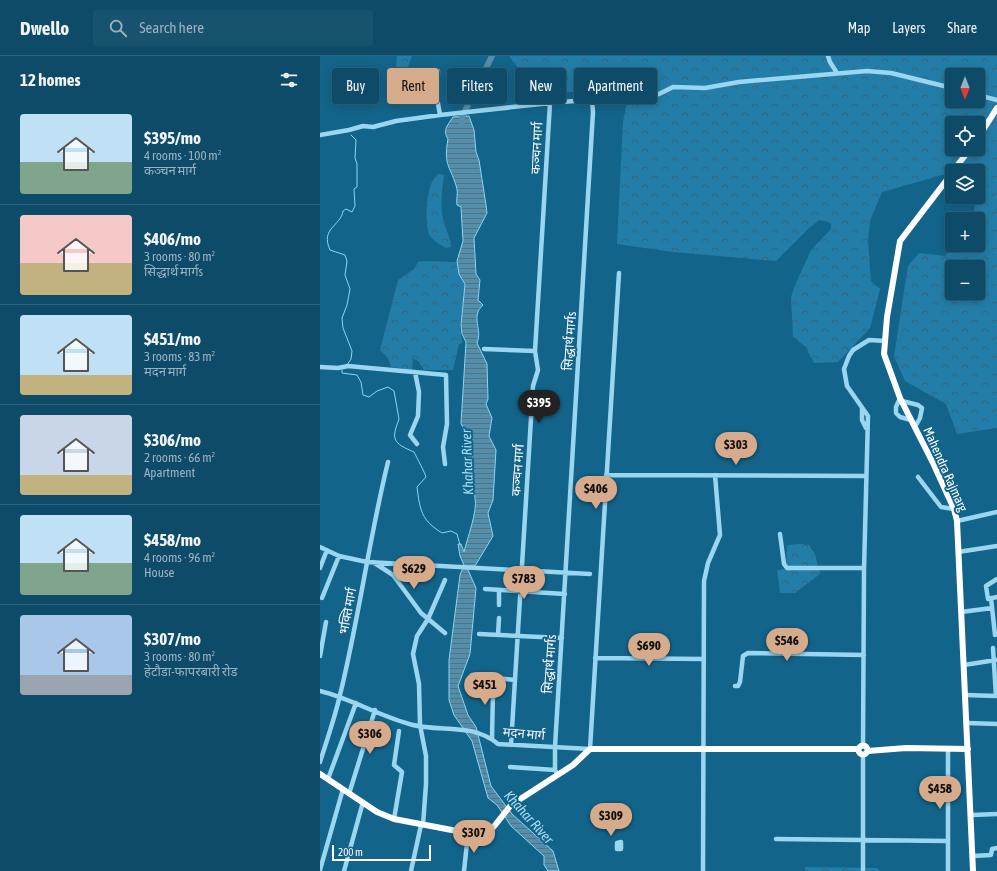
<!DOCTYPE html>
<meta charset="utf-8">
<style>
:root{--surface:#0e4b68;--page:#17526e;--text:#f1f3f6;--muted:#9bb3c0;--line:#2e637c;--accent:#d6ab8b}
body{margin:0;font-family:"Asap Condensed","Noto Sans Devanagari",sans-serif;background:var(--page);color:var(--text);height:100vh;display:flex;flex-direction:column;font-size:15px;white-space:nowrap}
*{box-sizing:border-box;margin:0}
p{font-size:13px;color:var(--muted)}
.icon{flex:none;width:22px;height:22px;fill:none;stroke:currentColor;stroke-width:2;stroke-linecap:round;stroke-linejoin:round}
.map{position:relative;flex:1;overflow:hidden}
.panel{display:flex;flex-direction:column;background:var(--surface);width:320px}
.panel>*{flex:none}
.guide{position:absolute;left:12px;top:12px;width:380px;height:36px;display:flex;gap:8px}
.needle{width:26px;rotate:180deg}
.controls{position:absolute;left:625px;top:12px;display:grid;gap:8px}
.controls a{display:grid;place-items:center;width:40px;height:40px;border-radius:4px;background:var(--surface);box-shadow:0 2px 10px #0003,0 0 0 1px var(--line);font-size:20px}
.scale{position:absolute;left:12px;bottom:10px;width:99px;box-sizing:border-box;padding-left:4px;border:2px solid #fff;border-top:0;font-size:11px;line-height:14px;white-space:nowrap;color:#fff;-webkit-text-stroke:3px #13648a;paint-order:stroke}
.price{position:absolute;translate:-50% -34px;padding:0 9px;border-radius:14px;background:var(--accent);color:#111;font-size:13px;line-height:26px;filter:drop-shadow(0 1px 2px #0008)}
.price::after{content:'';position:absolute;left:50%;top:24px;width:12px;height:9px;margin-left:-6px;background:inherit;clip-path:polygon(0 0,100% 0,50% 100%)}
.price.selected{background:#222;color:#fff}
ul{padding:0;list-style:none}
li{display:flex;align-items:center;gap:12px;height:100px;padding:0 20px}
li+li{border-top:1px solid var(--line)}
li span{display:grid;place-items:center;flex:none;width:112px;height:80px;border-radius:4px;color:#555}
li>.icon{margin-inline-start:auto}
span .icon{width:48px;height:48px;fill:#fffc;stroke-width:1}
li b{font-size:17px}
h2{display:flex;justify-content:space-between;align-items:center;height:48px;padding:0 20px;font-size:17px}
.chip{padding:0 14px;border-radius:4px;background:var(--surface);box-shadow:0 2px 10px #0003,0 0 0 1px var(--line);font-size:14px;line-height:36px}
.chip.selected{background:var(--accent);color:#111}
header{display:flex;align-items:center;gap:24px;box-sizing:border-box;height:56px;padding:0 20px;background:var(--surface);border-bottom:1px solid var(--line)}
header strong{font-size:19px}
nav{display:flex;gap:22px;margin-inline-start:auto;font-size:14px}
.search{width:280px;height:36px;background:var(--page);display:flex;align-items:center;gap:10px;box-sizing:border-box;padding:0 14px;border-radius:4px;color:var(--muted);font-size:15px}
main{display:flex;flex:1;min-height:0}
.map>svg:first-child{display:block}
.forest{fill:url(#forest-crowns);fill-rule:evenodd}
.water{fill:url(#water-rules);stroke:#8cd5f3}
.lines{fill:none;stroke-linecap:round;stroke-linejoin:round}
.stream{stroke:#8cd5f3;stroke-width:1}
.river{stroke:#538eaa;stroke-width:6}
.minor{stroke:#9ad6f0;stroke-width:4.5}
.highway{stroke:#fff;stroke-width:6}
.labels{text-anchor:middle;stroke-width:4;stroke-linejoin:round;paint-order:stroke}
.street-label{font-size:13px;fill:#fff;stroke:#13648a}
.water-label{font-size:14px;font-style:italic;fill:#a6dff7;stroke:#13648a}
</style>
<header>
<strong>Dwello</strong>
<div class="search"><svg class="icon" aria-label="search" viewBox="0 0 24 24"><circle cx="10" cy="10" r="6"/><path d="M15 15l6 6"/></svg>Search here</div>
<nav><a>Map</a><a>Layers</a><a>Share</a></nav>
</header>
<main>
<section class="panel">
<h2>12 homes<svg class="icon" aria-label="filters" viewBox="0 0 24 24"><path d="M4 7h16M4 17h16"/><circle cx="9" cy="7" r="2"/><circle cx="15" cy="17" r="2"/></svg></h2>
<ul>
<li><span style="background:linear-gradient(#bfe0f5 60%,#7fa58c 0)"><svg class="icon" aria-label="home" viewBox="0 0 24 24"><path d="M3 11l9-7 9 7M6 9v11h12V9"/></svg></span><div><b>$395/mo</b><p>4 rooms · 100 m²</p><p>कञ्चन मार्ग</p></div></li>
<li><span style="background:linear-gradient(#f6c9c9 60%,#c2b280 0)"><svg class="icon" aria-label="home" viewBox="0 0 24 24"><path d="M3 11l9-7 9 7M6 9v11h12V9"/></svg></span><div><b>$406/mo</b><p>3 rooms · 80 m²</p><p>सिद्धार्थ मार्गs</p></div></li>
<li><span style="background:linear-gradient(#bfe0f5 75%,#c2b280 0)"><svg class="icon" aria-label="home" viewBox="0 0 24 24"><path d="M3 11l9-7 9 7M6 9v11h12V9"/></svg></span><div><b>$451/mo</b><p>3 rooms · 83 m²</p><p>मदन मार्ग</p></div></li>
<li><span style="background:linear-gradient(#c9d6e8 75%,#c2b280 0)"><svg class="icon" aria-label="home" viewBox="0 0 24 24"><path d="M3 11l9-7 9 7M6 9v11h12V9"/></svg></span><div><b>$306/mo</b><p>2 rooms · 66 m²</p><p>Apartment</p></div></li>
<li><span style="background:linear-gradient(#bfe0f5 60%,#7fa58c 0)"><svg class="icon" aria-label="home" viewBox="0 0 24 24"><path d="M3 11l9-7 9 7M6 9v11h12V9"/></svg></span><div><b>$458/mo</b><p>4 rooms · 96 m²</p><p>House</p></div></li>
<li><span style="background:linear-gradient(#a9c7e8 75%,#9aa5b1 0)"><svg class="icon" aria-label="home" viewBox="0 0 24 24"><path d="M3 11l9-7 9 7M6 9v11h12V9"/></svg></span><div><b>$307/mo</b><p>3 rooms · 80 m²</p><p>हेटौडा-फापरबारी रोड</p></div></li>
</ul>
</section>
<div class="map">
<svg width="677" height="815" viewBox="0 0 677 815">
<defs>
<pattern id="forest-crowns" width="20" height="18" patternUnits="userSpaceOnUse"><rect width="20" height="18" fill="#227ea8"/><path d="M2 6a3 3 0 1 1 6 0M12 15a3 3 0 1 1 6 0" fill="none" stroke="#37657a"/></pattern>
<pattern id="water-rules" width="6" height="5" patternUnits="userSpaceOnUse"><rect width="6" height="5" fill="#538eaa"/><path d="M0 2.5h6" fill="none" stroke="#507484"/></pattern>
</defs>
<rect width="100%" height="100%" fill="#13648a"/>
<!-- forest -->
<path class="forest" d="M77,0h15l-8,21 -8,-11z
M189,0h488v372l-40,6 -11,-30 -41,-23 -11,-25 14,-90 11,-13 26,3 10,-11h23v-26h-5l3,-22h2v-26h-15l-9,-6 -8,9 -64,18 -12,29 -2,20 3,40 9,8 -10,39 -32,34 -24,1 -9,-17 -12,-9 -2,-40 5,-14 15,-33 20,-21v-6l-12,-3 -11,9 -32,32 -103,-9 -56,-8 6,-122 6,-30h-92zM632,19h26v26h-26zM632,67h26v26h-26zM632,211h26v26h-26z
M119,118l5,1c-2,14 -4,30 -1,44 2,10 8,18 8,28l-5,1c-7,-4 -16,-9 -18,-17 -3,-13 -2,-51 11,-57z
M103,205l34,1 1,10 6,10v8l-4,36 2,17 -3,1 -6,26h-29l-6,-9 -5,-2 -1,11 -21,-3 -3,-9 -8,-8 18,-70 16,-11 4,-7z
M480,488l9,1 6,9 5,20 -25,19h-15l-3,-23 9,-1 1,-24z
M485,811l72,1 3,3h-75z"/>
<!-- water -->
<path class="water" d="M149,60l5,14 2,22 3,8 7,45 1,8 -13,25 2,36 4,6 -2,20 5,5c-13,12 0,24 -6,38l10,21 1,35 -2,5 6,14 -3,18 7,14 -3,50 -5,13 5,23 -18,30h-6l-1,4 8,18 -6,66 -12,32 10,29 8,12 15,59 21,28 41,37 6,20h-11l-4,-6v-9l-33,-30 -14,-21 -9,-7 -16,-57 -18,-26 -5,-15v-40l11,-85 4,-10 -4,-9 -2,-12h3l3,8c3,-13 14,-42 11,-54 -2,-17 -10,-32 -11,-48 -1,-12 2,-16 -3,-27l5,-81 -4,-8 -1,-9 4,-41 -6,-10 -2,-13 6,-20 -2,-34 -4,-2c-1,-5 1,-12 0,-16 -6,-23 -14,-22 -9,-50 -6,-9 0,-14 5,-22z"/>
<g class="lines">
<!-- stream -->
<path class="stream" d="M27,309l4,-6 1,-8 -9,-23 -1,-10 5,-13 3,-16 -5,-14 2,-14 -2,-6 -15,-5c-10,-22 11,-24 13,-39l3,-2 6,3 3,-6 -1,-17 3,-2v-23l-2,-6 1,-18 -5,-5
M22,314v3l15,2 4,7 2,13 6,2 8,-6 11,-4 6,4 5,28c-8,21 -6,24 15,33 3,6 11,21 12,25l-9,10c3,23 4,33 25,46l9,-2 6,3 3,11"/>
<!-- river -->
<path class="river" d="M142,68v-7l30,-61"/>
<!-- minor -->
<path class="minor" d="M508,0l2,6 7,11
M118,15l-1,27 3,17
M658,39l19,5
M0,79l29,-5 14,-4 10,1 23,-6 44,-6 110,-12 109,-9 14,-7 32,1 34,-6 128,-11 24,2 61,15
M164,293l51,2
M0,311l18,1 10,-2 98,9 1,49 -4,23 2,17
M95,316l4,20 -1,24 -8,19 7,9
M580,342l-4,9v6l4,4 11,3
M582,345l16,4 4,3 -2,10 -5,9
M542,353v11l4,8
M286,419l260,1
M598,421l23,30 13,2
M637,465l40,-9
M460,478l4,30 3,4h77
M0,491l19,9 28,6 223,12
M638,496l39,-6
M53,506l20,13 28,38 24,20
M0,512l7,-18
M677,523l-11,7 2,13 9,-2
M165,533l80,5
M179,534v15
M2,542l17,-42
M671,542l4,37
M641,556l31,-4
M159,578l83,4
M178,579l1,-17
M673,592l3,48
M0,600l6,-34
M275,602l109,1
M644,609l32,-5
M152,619l43,5
M415,630h3l2,-4 3,-26 5,-3 116,2
M0,635c32,8 61,26 93,34 29,7 60,-2 85,19l92,5 29,-476
M645,639l32,1
M647,667l30,1
M172,682l1,-46 3,-14
M191,689l22,-359 5,-16 -3,-19 15,-248
M543,690l1,-176 4,-154 -21,-30 -3,-17 5,-13 4,-6 16,-10 16,1
M628,693v122
M543,699v116
M0,706c7,-22 15,-45 20,-67 19,-77 29,-156 48,-233
M190,711l45,3
M237,718l-2,-4v-23l38,-635 -1,-12
M8,723l28,-76
M29,738l26,-84
M652,759l25,-1
M74,763l8,-47 -8,-7 5,-34
M103,769l3,-41v-28l-6,-31 -1,-41 -6,-30 4,-18 11,-17 17,-39
M456,783l172,2
M301,786v7h-4v-6z
M653,800l18,-1 1,-6 5,-1
M0,814l23,-81
M24,815l19,-69
M91,815l10,-46
M144,815l4,-37
M383,815l1,-290 4,-18 12,-28 -5,-60"/>
<!-- highway -->
<path class="highway" d="M658,82l19,-30
M633,115l17,-22
M632,117l-52,68 -13,76 -3,37 16,44 34,67 20,44 3,12 16,350
M538.5 694a4.5 4.5 0 1 1 9 0a4.5 4.5 0 1 1-9 0Z
M548,695l38,-3 62,1
M0,718l57,38 17,7 84,16 10,-1 23,-29 62,-40 17,-16h268"/>
</g>
<g class="labels">
<!-- street labels -->
<g class="street-label">
<text transform="translate(216 92) rotate(-87)" y="5">कञ्चन मार्ग</text>
<text transform="translate(249 285) rotate(-86)" y="5">सिद्धार्थ मार्गs</text>
<text transform="translate(626 413) rotate(66)" y="5">Mahendra Rajmarg</text>
<text transform="translate(197 414) rotate(-86)" y="5">कञ्चन मार्ग</text>
<text transform="translate(27 555) rotate(-79)" y="5">भक्ति मार्ग</text>
<text transform="translate(229 608) rotate(-86)" y="5">सिद्धार्थ मार्गs</text>
<text transform="translate(204 677) rotate(5)" y="5">मदन मार्ग</text>
</g>
<!-- water labels -->
<g class="water-label">
<text transform="translate(147 406) rotate(-92)" y="5">Khahar River</text>
<text transform="translate(209 761) rotate(48)" y="5">Khahar River</text>
</g>
</g>
</svg>
<div class="controls">
<a><svg class="needle" viewBox="-14 -14 28 28"><path d="M0-13l5 13h-10z" fill="#e53935"/><path d="M0 13l5-13h-10z" fill="#9bb3c0"/></svg></a>
<a><svg class="icon" aria-label="locate" viewBox="0 0 24 24"><circle cx="12" cy="12" r="6"/><path d="M12 2v4M12 18v4M2 12h4M18 12h4"/></svg></a>
<a><svg class="icon" aria-label="layers" viewBox="0 0 24 24"><path d="M12 4l9 5-9 5-9-5zM3 14l9 5 9-5"/></svg></a>
<a>+</a>
<a>−</a>
</div>
<div class="scale">200 m</div>
<b class="price selected" style="left:219px;top:368px">$395</b>
<b class="price" style="left:416px;top:410px">$303</b>
<b class="price" style="left:276px;top:454px">$406</b>
<b class="price" style="left:94px;top:534px">$629</b>
<b class="price" style="left:204px;top:544px">$783</b>
<b class="price" style="left:467px;top:606px">$546</b>
<b class="price" style="left:329px;top:611px">$690</b>
<b class="price" style="left:165px;top:650px">$451</b>
<b class="price" style="left:50px;top:699px">$306</b>
<b class="price" style="left:620px;top:754px">$458</b>
<b class="price" style="left:291px;top:781px">$309</b>
<b class="price" style="left:154px;top:798px">$307</b>
<div class="guide">
<a class="chip">Buy</a>
<a class="chip selected">Rent</a>
<a class="chip">Filters</a>
<a class="chip">New</a>
<a class="chip">Apartment</a>
</div>
</div>
</main>
